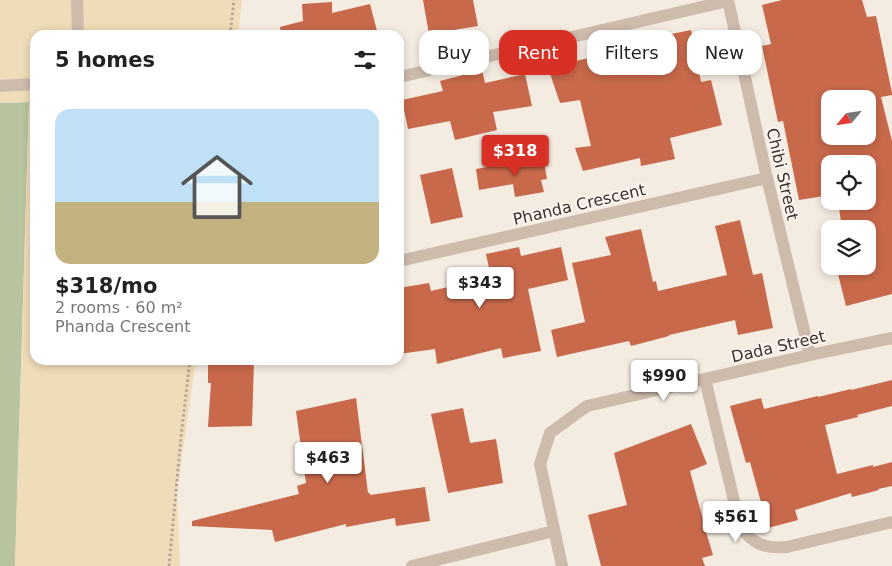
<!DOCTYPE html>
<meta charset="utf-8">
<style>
:root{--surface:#fff;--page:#f6f6f6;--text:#222;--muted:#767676;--accent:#d93025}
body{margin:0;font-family:"DejaVu Sans",sans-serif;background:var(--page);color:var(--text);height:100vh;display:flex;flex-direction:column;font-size:19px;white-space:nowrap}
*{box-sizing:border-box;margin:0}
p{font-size:16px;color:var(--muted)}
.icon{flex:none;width:28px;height:28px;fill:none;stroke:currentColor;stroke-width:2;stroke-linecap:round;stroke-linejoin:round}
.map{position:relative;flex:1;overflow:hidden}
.sheet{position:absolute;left:30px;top:30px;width:374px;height:335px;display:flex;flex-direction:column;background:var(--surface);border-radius:15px;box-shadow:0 2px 8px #0003}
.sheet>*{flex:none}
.top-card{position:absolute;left:419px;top:30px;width:398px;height:45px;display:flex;gap:10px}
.needle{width:32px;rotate:241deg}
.buttons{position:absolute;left:821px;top:90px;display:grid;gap:10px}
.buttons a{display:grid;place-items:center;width:55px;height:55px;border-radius:10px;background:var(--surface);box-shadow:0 2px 8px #0003;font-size:25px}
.price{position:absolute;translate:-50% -42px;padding:0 11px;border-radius:5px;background:#fff;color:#222;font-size:16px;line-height:32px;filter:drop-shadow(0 1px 2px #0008)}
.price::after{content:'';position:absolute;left:50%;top:30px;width:15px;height:11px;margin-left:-8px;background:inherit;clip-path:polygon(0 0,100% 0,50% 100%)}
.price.active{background:var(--accent);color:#fff}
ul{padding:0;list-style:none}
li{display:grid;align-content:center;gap:10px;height:265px;padding:0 25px}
li span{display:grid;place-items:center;height:155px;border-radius:15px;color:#555}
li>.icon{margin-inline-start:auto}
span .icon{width:90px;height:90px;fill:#fffc;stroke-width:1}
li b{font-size:21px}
h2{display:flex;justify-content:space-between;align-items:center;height:60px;padding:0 25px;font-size:21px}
.pill{padding:0 18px;border-radius:15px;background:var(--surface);box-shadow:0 2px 8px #0003;font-size:18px;line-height:45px}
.pill.active{background:var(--accent);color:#fff}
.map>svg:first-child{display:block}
.green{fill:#b8c4a0}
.sand{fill:#efdcb8}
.building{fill:#c8694b;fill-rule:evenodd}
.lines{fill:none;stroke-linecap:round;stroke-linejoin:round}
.path{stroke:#b9a596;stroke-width:3;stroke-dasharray:2.5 2.5;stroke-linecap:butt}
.minor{stroke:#cdbbac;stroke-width:12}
.labels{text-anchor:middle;stroke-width:4;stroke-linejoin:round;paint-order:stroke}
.street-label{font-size:16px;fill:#3b302b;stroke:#fbf5ee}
</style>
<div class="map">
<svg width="892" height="566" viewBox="0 0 892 566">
<rect width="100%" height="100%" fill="#f4ebe1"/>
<!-- green -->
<path class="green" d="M29,102l-14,464h-15v-463z"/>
<!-- sand -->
<path class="sand" d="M0,0h242l-4,35h-203v325h161l-19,131 3,75h-165l14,-464 -29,1z"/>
<!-- building -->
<path class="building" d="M423,0h50l5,26 -49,8z
M782,0h80l5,17 9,-1 16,77v2l-11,2 11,44v153l-46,12 -10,-40h32v-37h-26l-4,-28h30v-37h-38v31l-31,5 -16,-79 -5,1 -16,-76 9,-2 -9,-39zM830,99h38v37h-38z
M332,2v11l38,-9 7,27 -14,4h-82l-1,-8 23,-6 -1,-17z
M691,30l10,52 10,-2 11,45 -52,13 5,21 -34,7 -1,-8 -57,13 -8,-23 16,-2 -11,-46 -20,3 -12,-35 24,-3 -1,-3 63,-14 -2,-6z
M482,70l3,13 40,-9 7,32 -39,6 4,18 -42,10 -5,-19 -42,8 -6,-29 41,-9 -3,-10z
M543,157l4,22 -6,1 3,12 -29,5 -2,-13 -34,6 -3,-21z
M452,168l11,49 -32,7 -11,-49z
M740,220l13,55 9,-2 11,55 -35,7 -3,-15 -66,15v1l-38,10 -2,-5 -72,16 -6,-27 34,-8 -13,-59 39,-8 -6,-18 36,-8 12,53 3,-1 2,10 69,-16 -12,-49z
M519,247l2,9 40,-9 7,33 -40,9 13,62 -38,7 -2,-10 -64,16 -2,-15 -36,5v-66l30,-5 2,8 60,-14 -5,-23z
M208,360h46l-2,66 -44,1 3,-44h-3z
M892,380v26l-35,9 1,2 -33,8 12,49 36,-9v2l19,-5v24l-14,3 1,1 -27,7 -1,-4 -56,17 3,10 -30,8 -18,-66 -4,1 -16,-57 31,-8 3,11 54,-13v1l33,-8v1z
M356,398l12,95h2v2l55,-8 5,34 -34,5 -1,-8 -49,9v-3l-71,18 -3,-12 -80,-4v-5l107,-27 -2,-8 9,-3 -10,-72z
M463,408l7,35 26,-4 7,44 -55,10 -17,-79z
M691,424l16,40 -17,7 17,64 6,20 -11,3 3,8h-104l-13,-51 39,-10 -13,-52z"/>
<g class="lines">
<!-- path -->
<path class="path" d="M230,35l4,-35
M169,566l12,-129 9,-77"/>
<!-- minor -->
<path class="minor" d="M77,0l1,35
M728,0l39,178 43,177
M399,78l5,-2 324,-75
M0,86l35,-2
M399,261l368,-83
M705,379l35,147c13,18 24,23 47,21l105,-25
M412,566l142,-35
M562,566l-22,-102 10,-31 37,-27 223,-51 82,-17"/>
</g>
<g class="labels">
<!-- street labels -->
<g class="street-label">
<text transform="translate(783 174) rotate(77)" y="6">Chibi Street</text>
<text transform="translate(579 204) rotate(-13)" y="6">Phanda Crescent</text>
<text transform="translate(778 346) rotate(-13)" y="6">Dada Street</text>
</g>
</g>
</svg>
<div class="buttons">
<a><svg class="needle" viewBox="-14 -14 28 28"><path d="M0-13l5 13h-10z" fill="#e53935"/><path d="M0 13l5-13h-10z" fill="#767676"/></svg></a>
<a><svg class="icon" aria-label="locate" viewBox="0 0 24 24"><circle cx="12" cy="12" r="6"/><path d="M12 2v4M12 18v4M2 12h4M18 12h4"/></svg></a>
<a><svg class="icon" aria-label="layers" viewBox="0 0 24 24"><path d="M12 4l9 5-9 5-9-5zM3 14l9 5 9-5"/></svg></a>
</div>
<b class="price active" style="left:515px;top:177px">$318</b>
<b class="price" style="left:480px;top:309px">$343</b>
<b class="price" style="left:664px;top:402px">$990</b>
<b class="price" style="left:328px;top:484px">$463</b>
<b class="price" style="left:736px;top:543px">$561</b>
<div class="top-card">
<a class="pill">Buy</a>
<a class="pill active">Rent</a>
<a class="pill">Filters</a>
<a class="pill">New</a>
</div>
<section class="sheet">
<h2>5 homes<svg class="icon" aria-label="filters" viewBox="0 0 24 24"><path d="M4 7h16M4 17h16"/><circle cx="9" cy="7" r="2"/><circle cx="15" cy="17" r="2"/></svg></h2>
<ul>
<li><span style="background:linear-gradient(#bfe0f5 60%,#c2b280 0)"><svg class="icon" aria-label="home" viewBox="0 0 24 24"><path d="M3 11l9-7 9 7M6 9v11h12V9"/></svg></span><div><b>$318/mo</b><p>2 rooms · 60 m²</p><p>Phanda Crescent</p></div></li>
</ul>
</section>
</div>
